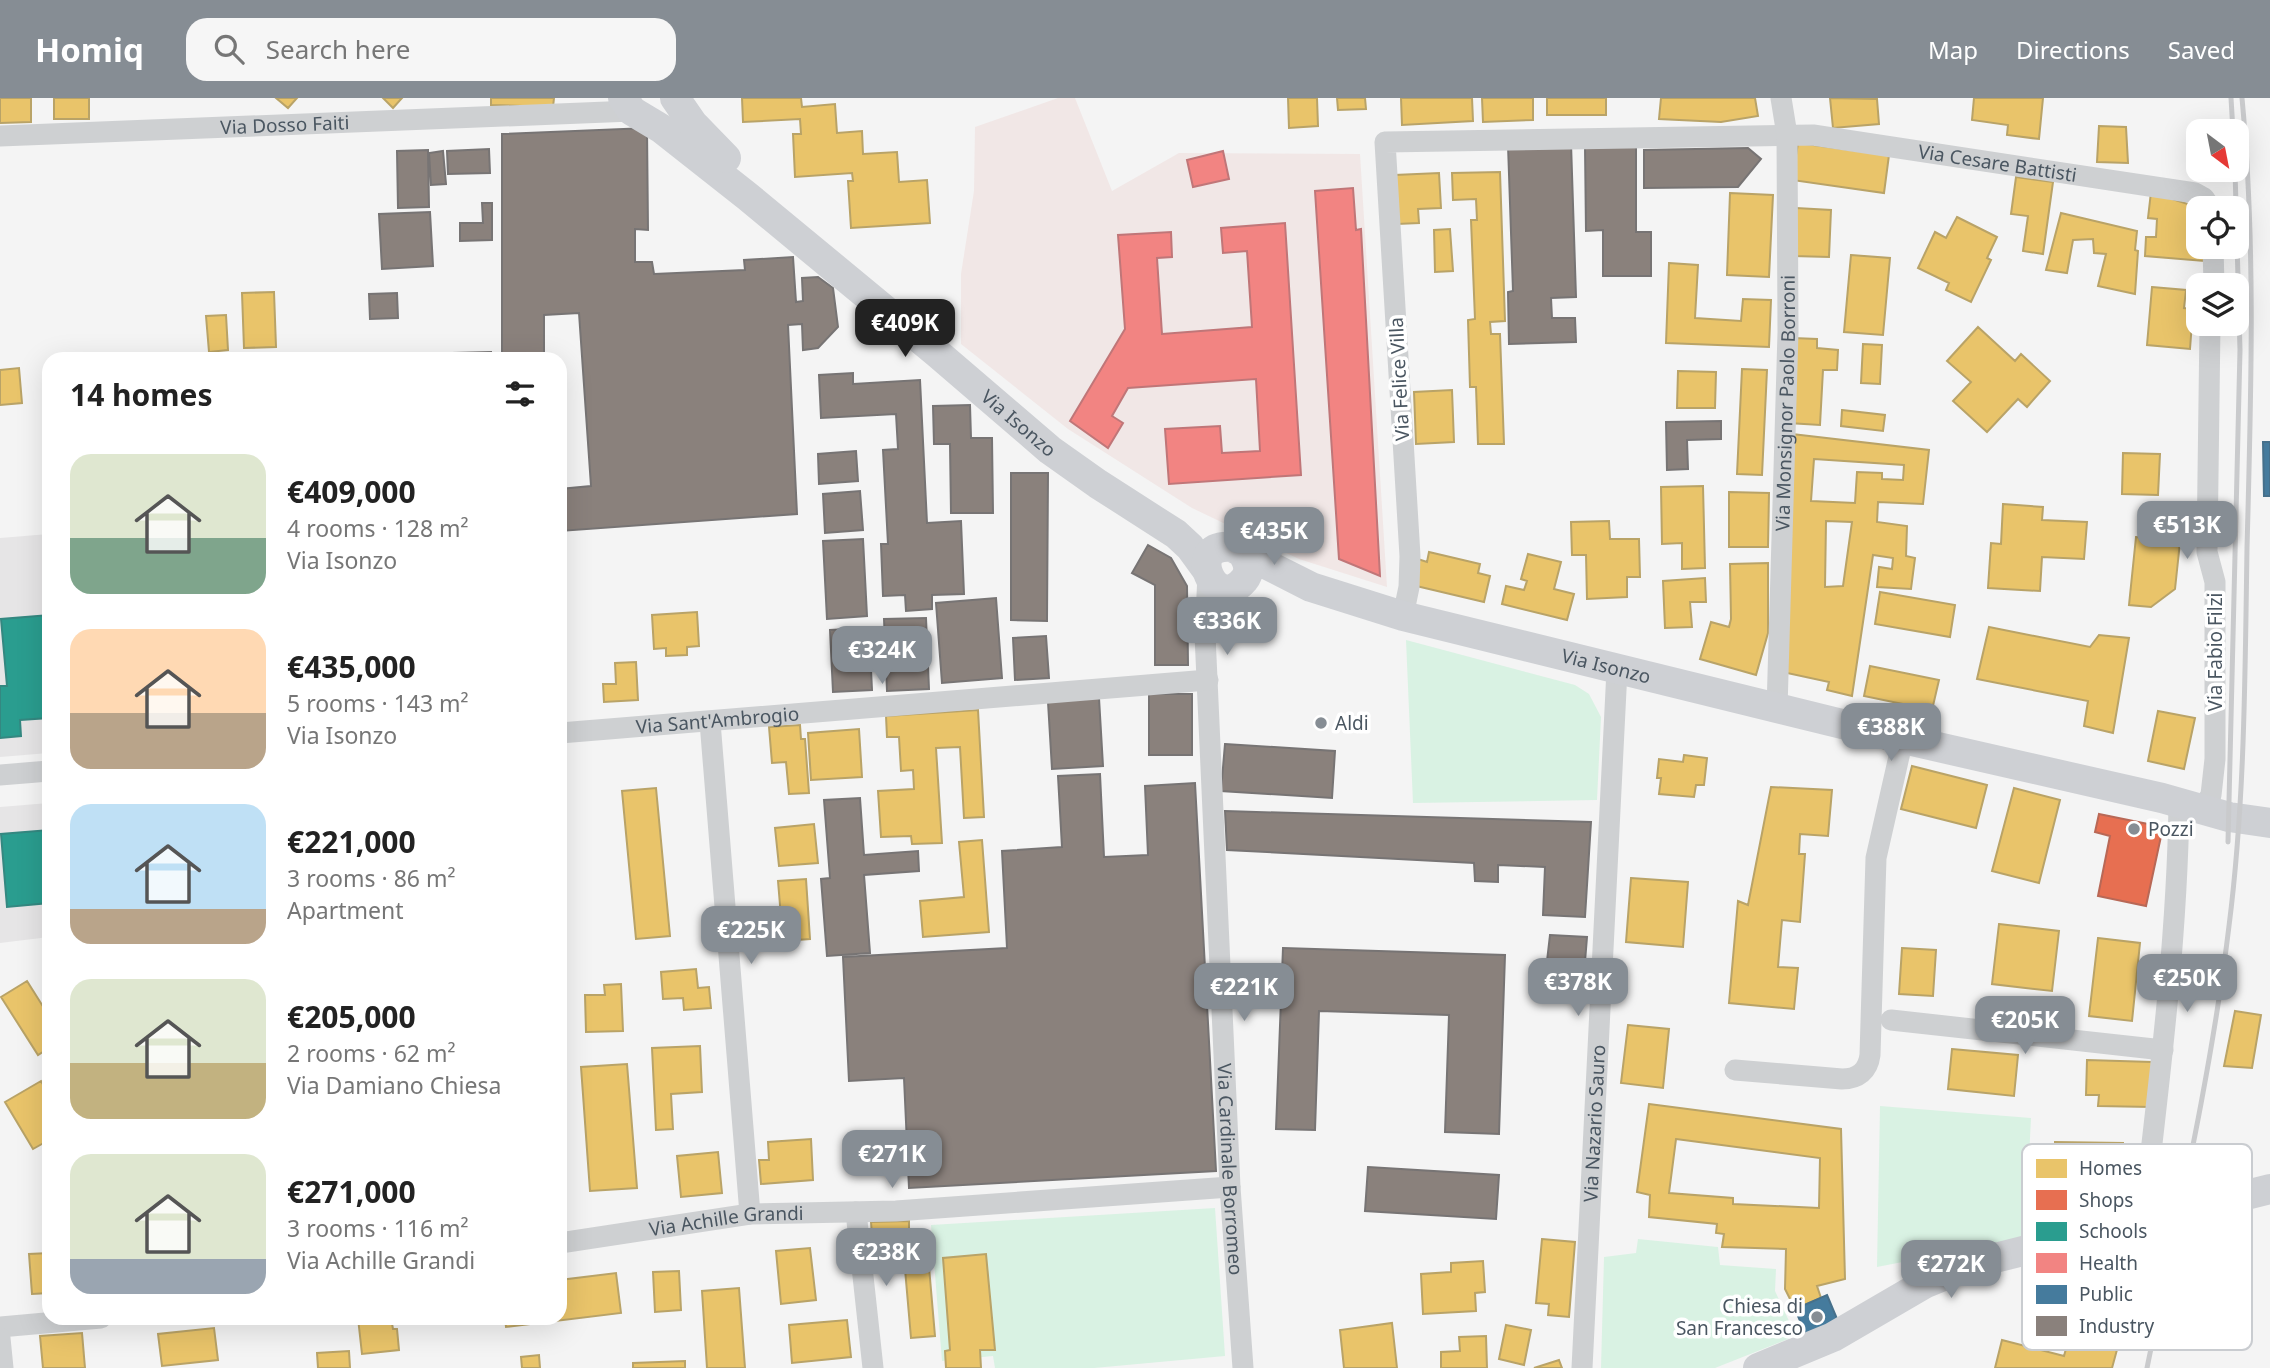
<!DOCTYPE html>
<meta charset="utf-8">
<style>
:root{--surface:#fff;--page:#f6f6f6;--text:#222;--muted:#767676;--accent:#868d94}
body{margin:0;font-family:"Noto Sans",sans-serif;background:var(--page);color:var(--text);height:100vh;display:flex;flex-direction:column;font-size:26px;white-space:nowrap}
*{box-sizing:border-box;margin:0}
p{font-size:23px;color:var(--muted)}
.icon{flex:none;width:38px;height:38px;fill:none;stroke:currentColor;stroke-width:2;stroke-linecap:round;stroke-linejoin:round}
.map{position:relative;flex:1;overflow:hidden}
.details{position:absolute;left:42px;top:254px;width:525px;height:973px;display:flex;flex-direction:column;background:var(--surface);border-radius:21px;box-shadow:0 7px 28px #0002}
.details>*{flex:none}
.needle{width:46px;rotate:148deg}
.tools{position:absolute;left:2186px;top:21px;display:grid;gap:14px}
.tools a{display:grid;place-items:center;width:63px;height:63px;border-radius:14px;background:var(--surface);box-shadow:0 7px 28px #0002;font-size:35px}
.price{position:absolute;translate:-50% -60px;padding:0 16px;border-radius:14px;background:var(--accent);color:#fff;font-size:23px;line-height:46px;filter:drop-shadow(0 2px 4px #0008)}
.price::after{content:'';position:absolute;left:50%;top:42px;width:21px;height:16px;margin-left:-10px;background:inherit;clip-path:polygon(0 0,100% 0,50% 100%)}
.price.active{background:#222;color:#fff}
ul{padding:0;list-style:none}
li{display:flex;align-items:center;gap:21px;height:175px;padding:0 28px}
li span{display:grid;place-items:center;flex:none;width:196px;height:140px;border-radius:21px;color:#555}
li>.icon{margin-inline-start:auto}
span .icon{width:84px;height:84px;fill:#fffc;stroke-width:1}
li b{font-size:30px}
h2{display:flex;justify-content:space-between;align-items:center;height:84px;padding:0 28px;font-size:30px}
header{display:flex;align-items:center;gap:42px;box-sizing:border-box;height:98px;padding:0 35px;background:var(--accent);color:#fff}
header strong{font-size:33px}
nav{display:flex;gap:38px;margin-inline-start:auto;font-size:24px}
.search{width:490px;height:63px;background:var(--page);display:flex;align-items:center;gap:18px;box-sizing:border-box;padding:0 24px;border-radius:21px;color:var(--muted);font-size:26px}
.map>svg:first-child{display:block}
.education{fill:#e6e5e6}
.medical{fill:#f1e7e6}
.green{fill:#d9f2e3}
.homes{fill:#e9c46a;stroke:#b9a367;stroke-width:2;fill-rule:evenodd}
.shops{fill:#e76f51;stroke:#b86856;stroke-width:2}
.schools{fill:#2a9d8f;stroke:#348881;stroke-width:2}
.health{fill:#f28482;stroke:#c07678;stroke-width:2}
.public{fill:#457b9d;stroke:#46708b;stroke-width:2}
.industry{fill:#8a817c;stroke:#777474;stroke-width:2}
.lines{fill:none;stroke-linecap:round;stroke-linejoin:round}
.street{stroke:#ced0d2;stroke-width:21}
.secondary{stroke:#ced0d4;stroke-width:30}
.rail{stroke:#c9cacc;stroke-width:5}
.poi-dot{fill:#868d94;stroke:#fff;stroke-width:2.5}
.labels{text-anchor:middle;stroke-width:7;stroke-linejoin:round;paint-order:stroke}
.street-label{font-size:19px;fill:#4a5661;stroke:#fff}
.poi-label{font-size:19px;fill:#4a5661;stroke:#fff;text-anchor:start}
.key{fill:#fff;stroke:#c9ccd0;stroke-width:2}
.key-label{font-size:19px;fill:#4a5661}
</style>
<header>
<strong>Homiq</strong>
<div class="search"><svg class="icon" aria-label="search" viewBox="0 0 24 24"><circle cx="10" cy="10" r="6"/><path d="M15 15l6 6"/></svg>Search here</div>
<nav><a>Map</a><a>Directions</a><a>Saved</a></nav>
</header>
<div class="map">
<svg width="2270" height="1270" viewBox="0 0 2270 1270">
<rect width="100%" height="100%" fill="#f4f4f4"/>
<!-- education -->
<path class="education" d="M49,436v219l-49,4v-219z
M49,705v134l-49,6v-136z"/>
<!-- medical -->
<path class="medical" d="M1058,0h17l37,93 67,-38 181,1 27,433 -88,-28 -107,-51 -124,-79 -107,-85v-70l13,-83 1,-64z"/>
<!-- green -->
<path class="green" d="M1406,542l169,45 14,9 12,23 -4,83 -184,3z
M1880,1008l151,12 -6,120 -148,29z
M1215,1110l10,148 -131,12h-99l-2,-12 -51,5 -11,-136z
M1638,1141l80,8 2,18 56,4 -1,22 21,45 -81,32h-114l3,-111 32,-4z"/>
<!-- homes -->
<path class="homes" d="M0,0h31v24l-31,1z
M54,0h35v21h-35z
M276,0h21l-9,10z
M383,0h19l-9,10z
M491,0h63l-1,9 -62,-2z
M742,0h59l1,9 33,-3 2,29 25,-2 1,23 34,-2 2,30 28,-2 3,43 -79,5 -3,-47h5l-1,-8 -57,4 -2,-43h8l-1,-15 -57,3z
M1288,0h29l1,28 -29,2z
M1337,0h28l1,11 -28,1z
M1401,0h71l1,23 -71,4z
M1482,0h51v22l-50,2z
M1547,0h59v17h-59z
M1661,0h94l3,18 -37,6 -62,-3z
M1830,0l47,1 2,25 -46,4z
M1974,0h69l-4,41 -32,-4 1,-10 -36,-5z
M2099,28l27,1 2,36 -31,-1z
M1798,45l91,12 -5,38 -92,-13z
M1500,74l5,149 -15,1 1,12h9l4,110h-26l-2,-57h-6l-2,-67 7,-1 -4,-99h6l-1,-21 -23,1 -1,-27z
M1439,75l2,35 -23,1 1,14 -22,1 -2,-49z
M2016,79l37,5 -10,72 -20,-3 5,-35 -17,-2z
M2151,94l49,16h-2v39h5l1,14 -59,-5 1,-19h10l1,-18 -9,-1z
M1730,95l43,2 -4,82 -42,-2z
M1796,110l35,2 -2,47 -36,-1z
M2061,115l76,18 -2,19 3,1 -3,43 -37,-8 8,-32 -12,-1 -1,-14 -20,1 -6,33 -21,-3z
M1957,119l40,20 -10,21 4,2 -20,42 -25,-12 3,-7 -31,-15 17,-36 11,6z
M1450,131l3,42 -18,1 -1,-42z
M1851,157l39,3 -7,77 -39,-3z
M1669,165l29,2 -3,53 46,3 2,-22 28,1 -2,47 -103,-4z
M2152,189l34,3 -2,18 9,1 -3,40 -43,-4z
M274,194l2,55 -32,1 -2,-55z
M226,217l2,35 -19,2 -3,-36z
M1978,229l37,34 6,-7 29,27 -23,26 -9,-8 -31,33 -34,-31 18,-19 -24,-21z
M1793,240l24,1v9l21,2 -1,20h-14l-3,55 -32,-2z
M1863,246l19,1 -2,39 -19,-1z
M19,270l3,35 -22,2v-35z
M1742,271l25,1 -5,105 -25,-1z
M1678,273l38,1 -1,36h-38z
M1452,292l2,52 -38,2 -2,-52z
M1842,312l43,5 -2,16 -42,-5z
M1792,336l137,16 -6,54 -45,-2 -1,20 30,4 -1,30 9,2 -4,31 -34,-2 2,-20 13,2 1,-11 -20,-3 -21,141 -25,-6 2,-8 -42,-9zM1814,361l90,6 -1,15 -21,-1v-6l-25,-1 -2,31 -44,-2zM1826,423l26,1 -9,64 -18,1z
M2123,355l37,1 -2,41 -36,-1z
M1703,388l2,82 -23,1v-26l-20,1 -1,-57z
M1729,394l40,1 -1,54h-39z
M2003,406l40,3 -1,13 45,2 -3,37 -42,-2 -2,34 -52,-3 3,-45 10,1z
M1609,423l1,18h29l1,38h-13v20l-40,2 -1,-44h-14l-1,-33z
M2136,439l44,5 -5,47 -24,18 -22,-2z
M1429,454l51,12 -2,9 12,3 -6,26 -72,-17 6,-26 9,3z
M1528,456l33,8 -7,27 20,5 -7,26 -65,-16 4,-18 18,4 3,-9 -6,-2z
M1768,465v70l-12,42 -56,-16 11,-37 18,5 2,-8 -1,-55z
M1705,480l1,24h-16l2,25 -27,1 -2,-47z
M1880,494l75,13 -5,32 -75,-13z
M697,514l2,34 -12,1v8l-21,1v-8l-12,1 -2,-34z
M1989,529l101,20 9,-12 30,3 -16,95 -29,-7 4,-25 -111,-22z
M636,564l2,38 -34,2 -1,-18h13l-1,-21z
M1870,568l69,14 -7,30 -68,-14z
M978,612l6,107 -20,1 -4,-71 -24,1 6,95 -30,1 -1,-8 -30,1 -3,-46 36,-2 -1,-19 -12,1 -2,-34h-12l-1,-21z
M2158,613l37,7 -11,51 -36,-8z
M800,627l1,14h4l4,54 -20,1 -3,-32 -14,1 -3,-36z
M859,631l3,48 -51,3 -3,-47z
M1684,657l23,3 -3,27h-8l-2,12 -35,-3 2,-16h-4l2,-19 24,3z
M1912,668l75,19 -11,43 -75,-19z
M1771,689l61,3 -4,46 -28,-2 -1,20h6l-5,68 -18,-2 -4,47 20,1 -4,41 -65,-6 9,-102 10,4z
M656,690l14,148 -34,3 -14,-148z
M2014,690l46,12 -21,83 -47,-12z
M814,726l4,39 -39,3 -4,-38z
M982,742l7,92 -66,5 -3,-36 44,-4 -5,-55z
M1631,780l57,4 -5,65 -57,-5z
M806,781l4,60 -27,2 -5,-60z
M1999,826l60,7 -7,60 -60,-7z
M2098,840l42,5 -8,78 -43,-5z
M1902,850l34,2 -3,46 -34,-2z
M696,871l2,19 11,-1 2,21 -27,2 -1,-12 -20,1 -2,-27z
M27,883l22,35v32l-11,7 -37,-58z
M621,886l2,47 -37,1 -1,-37h20l-1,-10z
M2235,913l26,4 -9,53 -28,-2z
M1628,927l41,4 -6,59 -42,-5z
M700,948l2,46 -31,2 2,35 -17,1 -4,-82z
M1952,951l66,6 -4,41 -66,-7z
M2087,962l65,2 -1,45 -53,-1 1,-11h-13z
M627,966l10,124 -47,3 -9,-124z
M41,983l8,14v45l-16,9 -28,-47z
M1649,1006l192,25 4,150 -28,7 4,12 -26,11 -10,-20 1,-40 -64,-2 2,-13 -8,-1 1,-9 -68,-7 1,-22 -13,-3zM1676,1041l144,19 -1,50 -86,-4v-6l-64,-5z
M811,1041l2,41 -52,4 -2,-24h10l-1,-18z
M2055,1044l68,1 -1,54 -67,-1z
M718,1054l4,41 -41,4 -4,-41z
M909,1123v21h-7v10l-24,1v-18h-6l-1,-13z
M1542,1141l33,3 -6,75 -21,-2 1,-11 -13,-1z
M810,1150l6,52 -35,4 -5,-53z
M49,1155v40l-17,1 -3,-40z
M986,1156l9,96h-15l1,18h-35l-1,-17 5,-1 -7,-92z
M1483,1163l2,31 -10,1 1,18 -53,3 -2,-40 30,-2v-9z
M929,1169l6,69 -24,2 -6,-69z
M679,1173l2,39 -26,2 -2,-40z
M616,1175l5,40 -115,14 -1,-9h55v-38z
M739,1190l6,80h-38l-5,-77z
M2079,1203l48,12 -15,55h-117l7,-28 62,16z
M358,1220h33l2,11h4l2,21 -37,4z
M847,1222l4,37 -59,6 -3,-38z
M1392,1225l5,45h-53l-4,-38z
M1506,1227l25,5 -7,35 -25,-6z
M214,1230l4,32 -56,6 -4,-32z
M82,1235l3,35h-42l-3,-32z
M1486,1238l1,32h-46v-16l19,-1 -1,-14z
M349,1253l1,17h-32l-1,-15z
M539,1257l1,13h-18l-1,-11z
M1559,1262l3,8h-28z
M685,1263v7h-52v-5z"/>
<!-- shops -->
<path class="shops" d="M2099,716l64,13 -17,79 -48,-10 12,-60 -15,-4z"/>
<!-- schools -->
<path class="schools" d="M49,517v103l-29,2 1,16 -21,2v-52h7l-6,-67z
M49,732v73l-42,4 -6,-73z"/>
<!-- health -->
<path class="health" d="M1223,53l6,28 -36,8 -6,-27z
M1353,90l3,42 5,-1 19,347 -41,-17 -24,-368z
M1285,125l16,252 -132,9 -4,-55 55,-3 2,27 38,-2 -4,-72 -128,9 -16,28 11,7 -15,25 -38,-27 55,-92 -7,-94 53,-3 1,25 -15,1 5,76 90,-7 -5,-76 -24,2 -2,-25z"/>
<!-- public -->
<path class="public" d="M2263,344h7v54h-6z
M1827,1197l13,31 -32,14 -13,-31z"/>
<!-- industry -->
<path class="industry" d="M647,30l1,102 -13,-1v33h17l2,12 91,-4 -1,-10 49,-3 3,45 7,-1 -1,-23 16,-1 15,11 5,39 -20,21 -15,2 -1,-26 -14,1 9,189 -237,17v-42l31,-3 -12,-173 -35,2v44h-42v-225z
M1571,45l5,154 -25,1 1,20h23l1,24 -67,2 -1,-52 5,-1 -5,-146z
M1585,48h51v86h15v44h-48v-46l-17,1z
M1748,50l13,11 -23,28 -94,1v-38z
M489,51l1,24 -42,1 -1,-23z
M428,52l1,57 -31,1 -1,-57z
M443,53l3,33 -15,1 -2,-32z
M482,105h10v37l-32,1v-18h23z
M430,114l3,54 -51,3 -3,-55z
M397,195l1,25 -28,1 -1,-25z
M491,254v7h-38v-6z
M853,275v11l67,-4 7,143 34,-2 3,73 -32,1v14l-26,2 -1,-16 -22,1 -2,-52h7l-5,-94 15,-1 -2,-35 -75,4 -2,-43z
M970,307l1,33h21l1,75h-42l-1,-69h-16l-1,-38z
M1721,323v18l-34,1 1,29 -21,1 -1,-48z
M856,353l2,30 -39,3 -1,-30z
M1011,375h37l-1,148 -36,-1z
M860,393l3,39 -38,3 -2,-39z
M863,441l4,77 -40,3 -4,-78z
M1148,447l23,13 16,28 1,79h-33v-80l-23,-12z
M996,500l6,80 -60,5 -6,-80z
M926,520l3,71 -42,2 -3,-72z
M869,530l3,62 -39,2 -3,-62z
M1046,538l3,42 -34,2 -2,-42z
M1149,596h43v61h-43z
M1099,600l4,68 -51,3 -4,-67z
M1225,646l110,7 -3,47 -111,-7z
M1100,676l4,83 44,-2 -3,-69 50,-3 21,388 -307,17 -5,-110 -55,3 -6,-124 164,-9 -5,-97 60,-4 -4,-71z
M860,700l4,57 54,-4 1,20 -55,4 6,78 -43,3 -6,-77 9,-1 -6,-78z
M1225,713l366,11 -6,95 -42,-2 2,-48 -47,-2v17l-23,-1 -1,-18 -247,-13z
M1550,837l37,2 -3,37 -16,-1 1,-10 -22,-2z
M1283,850l222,7 -6,179 -54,-2 4,-117 -130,-4 -4,119 -39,-1z
M1368,1069l131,8 -3,44 -131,-8z"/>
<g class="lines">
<!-- street -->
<g class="street">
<path id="s1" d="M0,38l632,-25"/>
<path d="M2213,149l1,38"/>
<path id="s2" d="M1208,477l-3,60 25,552 13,181"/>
<path id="s3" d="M1403,518l6,-29 1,-31 -25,-414 428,-7 382,58 9,5 7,10"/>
<path id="s4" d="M1777,611l11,-377 -1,-197 -6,-37"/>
<path d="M710,624l40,492"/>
<path id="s5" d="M560,635l648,-53"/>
<path d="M0,677l49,-4"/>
<path d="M2201,712l10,-15 4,-36v-177l-8,-30 3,-228"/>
<path d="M1891,922l272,30"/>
<path d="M1735,972l107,9c16,0 26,-8 28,-24l6,-197 27,-119"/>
<path d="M856,1114l17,156"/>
<path d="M2143,1123c16,-139 34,-278 36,-417"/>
<path id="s6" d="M560,1145l190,-29 146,-3 334,-24"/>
<path d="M0,1229l101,-9"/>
<path d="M0,1240l3,30"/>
<path id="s7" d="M1582,1270l35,-698"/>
</g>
<!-- secondary -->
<g class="secondary">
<path id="s8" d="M623,0l9,13 30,18 85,67 190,157 113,97 48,34 78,50 14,13 16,22"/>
<path d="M675,0l18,26 33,34"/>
<path id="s9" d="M1243,456c5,8 8,18 1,26 -29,35 -61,-38 -12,-33l79,40 92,29 500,123 259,59 67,19 41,6"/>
<path d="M1758,1270l75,-31 91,-53 51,-21 295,-74"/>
</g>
<!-- rail -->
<path class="rail" d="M2231,0l2,33
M2228,744l12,-492 -5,-180
M2147,1270c30,-147 64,-293 82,-442 16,-126 16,-252 18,-378 4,-150 9,-301 -5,-450"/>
</g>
<!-- markers -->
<g class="poi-dot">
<circle cx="1321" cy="625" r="7"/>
<circle cx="2134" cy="731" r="7"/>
<circle cx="1817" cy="1219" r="7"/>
</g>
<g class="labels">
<!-- street labels -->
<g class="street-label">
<text dy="7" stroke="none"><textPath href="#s1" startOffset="285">Via Dosso Faiti</textPath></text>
<text dy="7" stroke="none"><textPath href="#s3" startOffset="1090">Via Cesare Battisti</textPath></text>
<text transform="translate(1399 281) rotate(-93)" y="7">Via Felice Villa</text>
<text dy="7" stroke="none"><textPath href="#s4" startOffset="306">Via Monsignor Paolo Borroni</textPath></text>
<text dy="7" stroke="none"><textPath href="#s8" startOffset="513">Via Isonzo</textPath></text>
<text transform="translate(2215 554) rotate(-90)" y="7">Via Fabio Filzi</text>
<text dy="7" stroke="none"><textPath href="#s9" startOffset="513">Via Isonzo</textPath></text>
<text dy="7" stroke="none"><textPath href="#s5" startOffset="158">Via Sant'Ambrogio</textPath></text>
<text dy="7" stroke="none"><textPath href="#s7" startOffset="245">Via Nazario Sauro</textPath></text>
<text dy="7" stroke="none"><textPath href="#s2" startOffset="595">Via Cardinale Borromeo</textPath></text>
<text dy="7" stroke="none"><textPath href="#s6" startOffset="168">Via Achille Grandi</textPath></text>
</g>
<!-- poi labels -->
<g class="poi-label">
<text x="1335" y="632">Aldi</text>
<text x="2148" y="738">Pozzi</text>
<text x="1803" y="1215" text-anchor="end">Chiesa di<tspan x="1803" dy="22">San Francesco</tspan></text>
</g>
</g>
<!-- legend -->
<rect x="2022" y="1046" width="230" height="206" rx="10" class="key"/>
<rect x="2036" y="1061" width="31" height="19" fill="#e9c46a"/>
<rect x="2036" y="1092" width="31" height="20" fill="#e76f51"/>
<rect x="2036" y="1124" width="31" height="19" fill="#2a9d8f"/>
<rect x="2036" y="1155" width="31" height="20" fill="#f28482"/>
<rect x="2036" y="1187" width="31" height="19" fill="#457b9d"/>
<rect x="2036" y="1218" width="31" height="20" fill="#8a817c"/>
<g class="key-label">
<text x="2079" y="1077">Homes</text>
<text x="2079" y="1109">Shops</text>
<text x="2079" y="1140">Schools</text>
<text x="2079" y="1172">Health</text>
<text x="2079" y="1203">Public</text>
<text x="2079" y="1235">Industry</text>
</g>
</svg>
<div class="tools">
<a><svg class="needle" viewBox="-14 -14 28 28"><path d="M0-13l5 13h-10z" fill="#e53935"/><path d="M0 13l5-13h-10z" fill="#767676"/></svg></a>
<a><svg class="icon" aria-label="locate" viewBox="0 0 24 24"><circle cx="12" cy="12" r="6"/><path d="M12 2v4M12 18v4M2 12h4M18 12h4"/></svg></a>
<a><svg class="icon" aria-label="layers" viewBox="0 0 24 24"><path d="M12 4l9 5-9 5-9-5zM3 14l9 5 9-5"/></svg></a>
</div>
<b class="price active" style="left:905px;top:261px">€409K</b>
<b class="price" style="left:2187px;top:463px">€513K</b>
<b class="price" style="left:1274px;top:469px">€435K</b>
<b class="price" style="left:1227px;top:559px">€336K</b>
<b class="price" style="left:882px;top:588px">€324K</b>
<b class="price" style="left:1891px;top:665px">€388K</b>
<b class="price" style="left:751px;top:868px">€225K</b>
<b class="price" style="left:2187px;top:916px">€250K</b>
<b class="price" style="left:1578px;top:920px">€378K</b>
<b class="price" style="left:1244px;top:925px">€221K</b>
<b class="price" style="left:2025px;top:958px">€205K</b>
<b class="price" style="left:892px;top:1092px">€271K</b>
<b class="price" style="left:886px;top:1190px">€238K</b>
<b class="price" style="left:1951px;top:1202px">€272K</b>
<section class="details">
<h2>14 homes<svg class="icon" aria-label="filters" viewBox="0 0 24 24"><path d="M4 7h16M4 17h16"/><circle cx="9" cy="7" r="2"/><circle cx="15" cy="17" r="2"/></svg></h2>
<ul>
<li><span style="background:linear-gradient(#dfe7d0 60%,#7fa58c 0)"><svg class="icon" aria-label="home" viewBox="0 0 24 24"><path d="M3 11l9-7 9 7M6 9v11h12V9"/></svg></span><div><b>€409,000</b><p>4 rooms · 128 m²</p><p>Via Isonzo</p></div></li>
<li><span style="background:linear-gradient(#ffd9b3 60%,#b9a48a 0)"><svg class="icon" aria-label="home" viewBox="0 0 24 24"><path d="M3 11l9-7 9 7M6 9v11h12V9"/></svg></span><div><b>€435,000</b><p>5 rooms · 143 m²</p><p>Via Isonzo</p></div></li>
<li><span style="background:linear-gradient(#bfe0f5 75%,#b9a48a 0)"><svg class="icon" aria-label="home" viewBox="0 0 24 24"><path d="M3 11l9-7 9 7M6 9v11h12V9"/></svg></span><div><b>€221,000</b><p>3 rooms · 86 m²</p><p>Apartment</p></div></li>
<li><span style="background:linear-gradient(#dfe7d0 60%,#c2b280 0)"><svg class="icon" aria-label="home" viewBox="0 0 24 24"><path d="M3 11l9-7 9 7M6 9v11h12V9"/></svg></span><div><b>€205,000</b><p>2 rooms · 62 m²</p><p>Via Damiano Chiesa</p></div></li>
<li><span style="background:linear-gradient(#dfe7d0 75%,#9aa5b1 0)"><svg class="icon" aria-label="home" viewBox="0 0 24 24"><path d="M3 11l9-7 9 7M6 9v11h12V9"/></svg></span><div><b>€271,000</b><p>3 rooms · 116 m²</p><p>Via Achille Grandi</p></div></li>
</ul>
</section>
</div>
